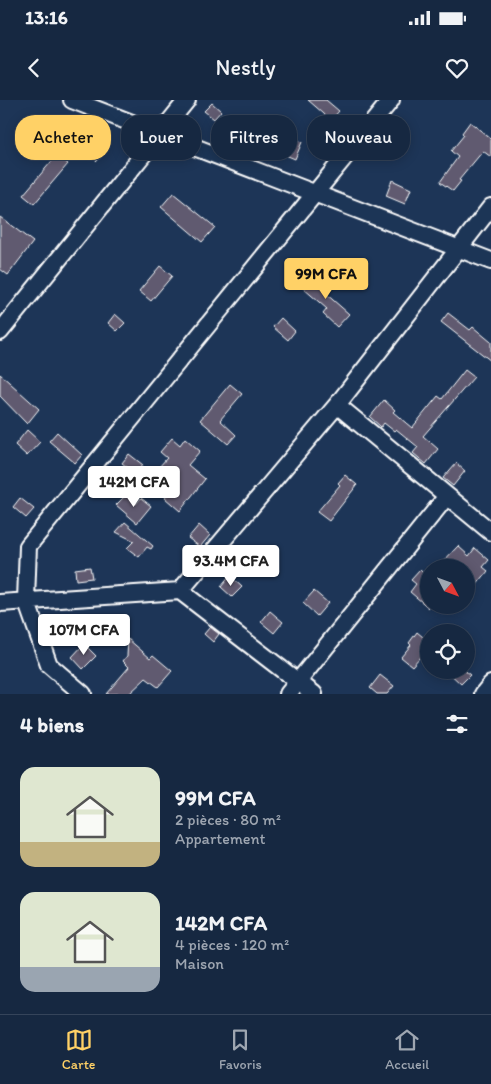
<!DOCTYPE html>
<html lang="fr">
<meta charset="utf-8">
<style>
:root{--surface:#162841;--page:#23344c;--text:#f1f3f6;--muted:#9ea6b1;--line:#35445a;--accent:#ffd166}
body{margin:0;font-family:Itim,sans-serif;background:var(--page);color:var(--text);height:100vh;display:flex;flex-direction:column;font-size:19px;white-space:nowrap}
*{box-sizing:border-box;margin:0}
p{font-size:16px;color:var(--muted)}
.icon{flex:none;width:28px;height:28px;fill:none;stroke:currentColor;stroke-width:2;stroke-linecap:round;stroke-linejoin:round}
.map{position:relative;height:594px;overflow:hidden}
.drawer{display:flex;flex-direction:column;background:var(--surface);flex:1}
.drawer>*{flex:none}
.guide{position:absolute;left:15px;top:15px;width:461px;height:45px;display:flex;gap:10px}
.needle{width:32px;rotate:131deg}
.buttons{position:absolute;left:420px;top:459px;display:grid;gap:10px}
.buttons a{display:grid;place-items:center;width:55px;height:55px;border-radius:50%;background:var(--surface);box-shadow:0 2px 12px #0003,0 0 0 1px var(--line);font-size:25px}
.price{position:absolute;translate:-50% -42px;padding:0 11px;border-radius:5px;background:#fff;color:#222;font-size:16px;line-height:32px;filter:drop-shadow(0 1px 2px #0008)}
.price::after{content:'';position:absolute;left:50%;top:30px;width:15px;height:11px;margin-left:-8px;background:inherit;clip-path:polygon(0 0,100% 0,50% 100%)}
.price.active{background:var(--accent);color:#111}
ul{padding:0;list-style:none}
li{display:flex;align-items:center;gap:15px;height:125px;padding:0 20px}
li span{display:grid;place-items:center;flex:none;width:140px;height:100px;border-radius:15px;color:#555}
li>.icon{margin-inline-start:auto}
span .icon{width:60px;height:60px;fill:#fffc;stroke-width:1}
li b{font-size:21px}
h2{display:flex;justify-content:space-between;align-items:center;height:60px;padding:0 20px;font-size:21px}
.chip{padding:0 18px;border-radius:20px;background:var(--surface);box-shadow:0 2px 12px #0003,0 0 0 1px var(--line);font-size:18px;line-height:45px}
.chip.active{background:var(--accent);color:#111}
.status{display:flex;justify-content:space-between;align-items:center;height:35px;padding:0 25px;background:var(--surface);direction:ltr}
.status svg{height:14px;fill:currentColor}
header{display:flex;justify-content:space-between;align-items:center;height:65px;padding:0 20px;background:var(--surface);font-size:22px;font-weight:600}
.dock{display:flex;justify-content:space-around;align-items:center;height:70px;border-top:1px solid var(--line);background:var(--surface);font-size:14px;color:var(--muted)}
.dock a{display:grid;justify-items:center;gap:2px}
.dock .active{color:var(--accent)}
.map>svg:first-child{display:block}
.building{fill:#605a70;stroke:#fff}
.lines{fill:none;stroke-linecap:round;stroke-linejoin:round}
.street-casing{stroke:#fff;stroke-width:20}
.street{stroke:#1d3557;stroke-width:16}
</style>
<div class="status"><b>13:16</b><svg viewBox="0 0 49 12"><path d="M0 12V9h3v3zM5 12V6h3v6zM10 12V3h3v9zM15 12V0h3v12zM26 1h20v11H26zM47 4h2v5h-2z"/></svg></div>
<header><svg class="icon" aria-label="back" viewBox="0 0 24 24"><path d="M15 5l-7 7 7 7"/></svg>Nestly<svg class="icon" aria-label="heart" viewBox="0 0 24 24"><path d="M12 20l-8-8c-3-5 5-10 8-4 3-6 11-1 8 4z"/></svg></header>
<div class="map">
<svg width="491" height="594" viewBox="0 0 491 594">
<rect width="100%" height="100%" fill="#1d3557"/>
<filter id="ink" filterUnits="userSpaceOnUse"><feTurbulence type="fractalNoise" baseFrequency=".02" numOctaves="2"/><feDisplacementMap in="SourceGraphic" scale="10" xChannelSelector="R" yChannelSelector="G"/><feConvolveMatrix kernelMatrix="1 2 1 2 8 2 1 2 1" color-interpolation-filters="sRGB"/></filter>
<g filter="url(#ink)">
<!-- building -->
<path class="building" d="M308,0h18l13,11 -8,9z
M212,3l9,8 -7,8 -10,-8z
M251,22l32,15 1,-3 18,8 -7,17 -52,-22z
M470,22l21,17v18l-8,-6 -24,29 2,1 -8,10 -13,-9 18,-25 -7,-6 13,-16 -2,-2z
M96,44l9,7 -8,10 -9,-8z
M57,55l11,9 -34,40 -11,-9z
M392,80l19,9 -6,15 -19,-8z
M173,93l42,34 -13,15 -41,-35z
M0,117l33,25 -25,33 -8,-6z
M160,166l12,10 -21,25 -12,-10z
M315,174l15,13 -5,6 24,21 -12,13 -14,-13 4,-5 -24,-21z
M448,213l22,17 3,-3 18,15v19l-50,-39z
M115,214l10,9 -8,8 -9,-8z
M281,218l14,13 -7,9 -15,-13z
M465,270l9,7 -51,59 15,13 -12,15 -13,-11 5,-6 -22,-18 -2,2 -10,-8 -3,4 -11,-10 14,-17 11,10 -2,2 19,16 26,-32 4,3z
M0,274l39,35 -12,15 -27,-28z
M230,284l12,10 -22,26 16,15 -8,9 -28,-24z
M27,330l13,12 -13,14 -12,-11z
M57,332l25,23 -7,8 -26,-22z
M172,338l8,7 5,-7 15,13 -12,14 17,14 -25,32 -15,-13 11,-14 -18,-16 9,-10 -7,-6z
M129,354l14,11 -7,9 -14,-11z
M456,363l9,8 -12,15 -10,-8z
M345,375l12,10 -28,36 -12,-9 23,-27 -2,-2z
M126,395l10,9 5,-6 10,8 -14,17 -21,-18z
M20,398l14,11 -8,9 -13,-11z
M125,422l28,24 -2,3 -4,-2 -8,10 -12,-9 7,-7 -18,-9z
M199,425l11,10 -10,12 -12,-9z
M458,446l11,10 6,-8 14,12 -6,7 5,4 -22,27v-30h-29z
M90,467l2,11 -16,2 -1,-11z
M420,470l9,8v6l-5,6 5,4v14l-19,-16 6,-8 -5,-4z
M230,476l12,11 -10,10 -11,-10z
M314,491l14,12 -11,13 -14,-13z
M270,511l13,11 -9,11 -13,-11z
M210,527l9,7 -6,8 -9,-8z
M417,532l12,10v5l-17,19 -11,-9 10,-12 -2,-2z
M128,539l22,19 3,-3 19,16 -14,16 -12,-9 -17,16h-23l23,-27 -6,-6 4,-5z
M84,544l12,12 -13,13 -11,-12z
M446,570h18l6,5 -9,9z
M380,575l14,11 -7,8h-10l-7,-6z"/>
<g class="lines">
<defs>
<path id="street" d="M72,0l419,161
M0,232l187,-232
M337,305l154,127
M180,491l134,103
M0,503l180,-12 157,-186 154,-198
M83,594l-34,-29 -23,-65 2,-54 363,-446
M288,594l159,-198
M483,594l8,-10"/>
</defs>
<!-- street casing -->
<use href="#street" class="street-casing"/>
<!-- street -->
<use href="#street" class="street"/>
</g>
</g>
</svg>
<div class="buttons">
<a><svg class="needle" viewBox="-14 -14 28 28"><path d="M0-13l5 13h-10z" fill="#e53935"/><path d="M0 13l5-13h-10z" fill="#9ea6b1"/></svg></a>
<a><svg class="icon" aria-label="locate" viewBox="0 0 24 24"><circle cx="12" cy="12" r="6"/><path d="M12 2v4M12 18v4M2 12h4M18 12h4"/></svg></a>
</div>
<b class="price active" style="left:326px;top:200px">99M CFA</b>
<b class="price" style="left:134px;top:408px">142M CFA</b>
<b class="price" style="left:231px;top:487px">93.4M CFA</b>
<b class="price" style="left:84px;top:556px">107M CFA</b>
<div class="guide">
<a class="chip active">Acheter</a>
<a class="chip">Louer</a>
<a class="chip">Filtres</a>
<a class="chip">Nouveau</a>
</div>
</div>
<section class="drawer">
<h2>4 biens<svg class="icon" aria-label="filters" viewBox="0 0 24 24"><path d="M4 7h16M4 17h16"/><circle cx="9" cy="7" r="2"/><circle cx="15" cy="17" r="2"/></svg></h2>
<ul>
<li><span style="background:linear-gradient(#dfe7d0 75%,#c2b280 0)"><svg class="icon" aria-label="home" viewBox="0 0 24 24"><path d="M3 11l9-7 9 7M6 9v11h12V9"/></svg></span><div><b>99M CFA</b><p>2 pièces · 80 m²</p><p>Appartement</p></div></li>
<li><span style="background:linear-gradient(#dfe7d0 75%,#9aa5b1 0)"><svg class="icon" aria-label="home" viewBox="0 0 24 24"><path d="M3 11l9-7 9 7M6 9v11h12V9"/></svg></span><div><b>142M CFA</b><p>4 pièces · 120 m²</p><p>Maison</p></div></li>
</ul>
</section>
<nav class="dock">
<a class="active"><svg class="icon" aria-label="map" viewBox="0 0 24 24"><path d="M3 6l6-2 6 2 6-2v14l-6 2-6-2-6 2zM9 4v14M15 6v14"/></svg>Carte</a>
<a><svg class="icon" aria-label="saved" viewBox="0 0 24 24"><path d="M7 4h10v16l-5-4-5 4z"/></svg>Favoris</a>
<a><svg class="icon" aria-label="home" viewBox="0 0 24 24"><path d="M3 11l9-7 9 7M6 9v11h12V9"/></svg>Accueil</a>
</nav>
